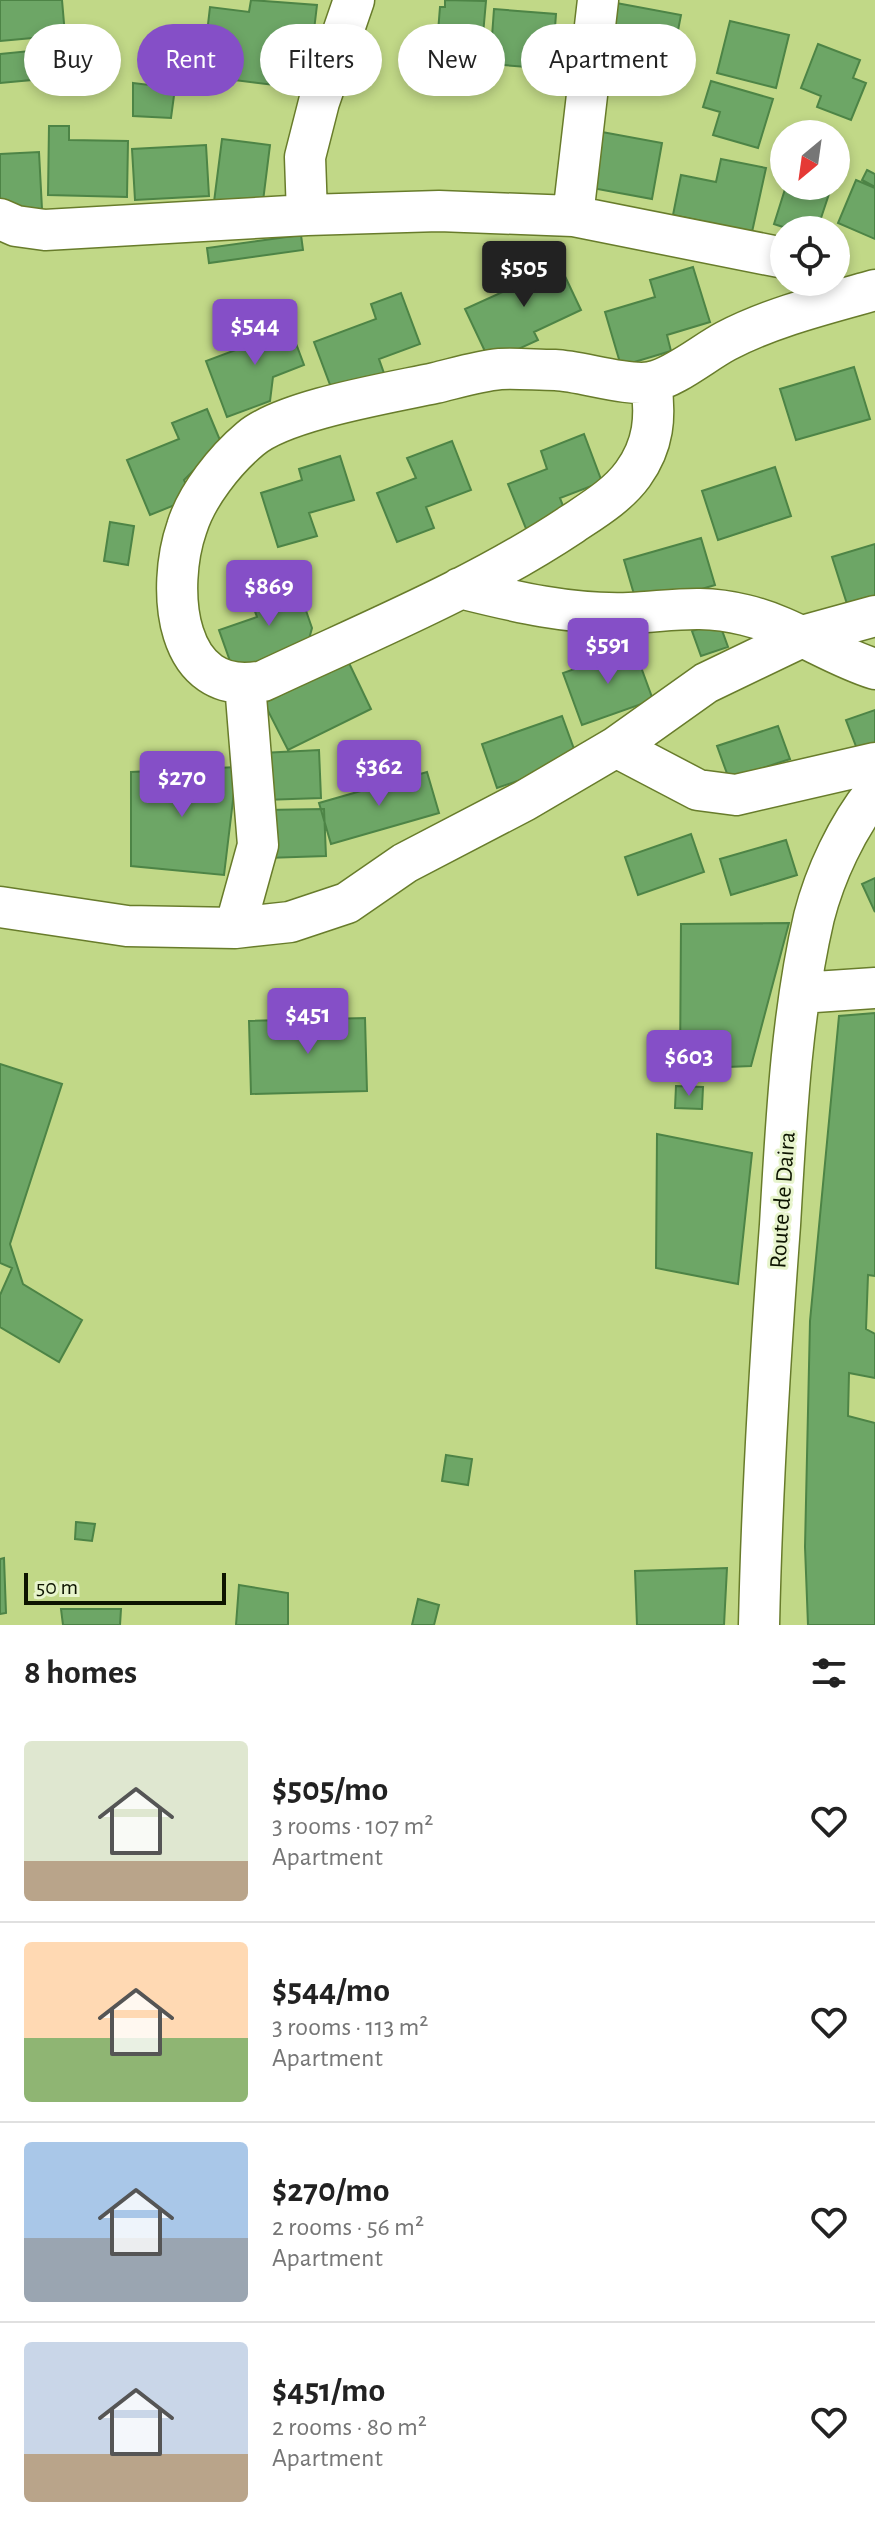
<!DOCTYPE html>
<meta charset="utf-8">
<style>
:root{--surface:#fff;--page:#f2f2f2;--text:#222;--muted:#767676;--line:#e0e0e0;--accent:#854fc7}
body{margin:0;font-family:"Alegreya Sans",sans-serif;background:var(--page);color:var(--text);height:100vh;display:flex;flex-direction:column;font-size:30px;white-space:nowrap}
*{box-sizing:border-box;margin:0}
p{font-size:26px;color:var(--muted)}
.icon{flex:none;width:44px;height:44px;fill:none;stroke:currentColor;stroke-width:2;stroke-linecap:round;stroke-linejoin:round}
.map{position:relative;height:1625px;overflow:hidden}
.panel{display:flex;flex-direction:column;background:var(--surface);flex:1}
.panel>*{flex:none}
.guide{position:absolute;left:24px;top:24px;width:828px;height:72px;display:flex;gap:16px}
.needle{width:52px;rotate:209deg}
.controls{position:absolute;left:770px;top:120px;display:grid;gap:16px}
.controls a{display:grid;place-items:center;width:80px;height:80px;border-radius:50%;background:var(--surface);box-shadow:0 4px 12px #0003;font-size:40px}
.scale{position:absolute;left:24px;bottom:20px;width:202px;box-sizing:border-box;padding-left:8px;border:4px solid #0d1400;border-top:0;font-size:22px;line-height:28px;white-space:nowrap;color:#0d1400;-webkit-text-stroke:6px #e7f4cc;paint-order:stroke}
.price{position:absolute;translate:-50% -68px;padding:0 18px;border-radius:8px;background:var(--accent);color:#fff;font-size:26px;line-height:52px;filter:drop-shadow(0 2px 4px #0008)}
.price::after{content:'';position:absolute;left:50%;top:48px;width:24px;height:18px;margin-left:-12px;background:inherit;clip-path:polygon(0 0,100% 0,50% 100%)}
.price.selected{background:#222;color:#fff}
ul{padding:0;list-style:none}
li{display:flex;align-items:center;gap:24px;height:200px;padding:0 24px}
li+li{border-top:2px solid var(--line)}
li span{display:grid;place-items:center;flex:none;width:224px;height:160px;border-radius:8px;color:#555}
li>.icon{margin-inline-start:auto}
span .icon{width:96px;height:96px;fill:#fffc;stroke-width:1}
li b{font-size:34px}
h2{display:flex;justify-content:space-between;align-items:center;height:96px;padding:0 24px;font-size:34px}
.pill{padding:0 28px;border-radius:36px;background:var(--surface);box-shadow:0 4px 12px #0003;font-size:28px;line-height:72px}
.pill.selected{background:var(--accent);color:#fff}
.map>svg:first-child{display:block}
.building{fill:#6da666;stroke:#4d8446;stroke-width:2}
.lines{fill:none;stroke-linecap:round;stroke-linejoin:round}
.minor-casing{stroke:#687c2b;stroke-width:43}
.minor{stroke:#fff;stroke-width:40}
.labels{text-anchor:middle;stroke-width:6;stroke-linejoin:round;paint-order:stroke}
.street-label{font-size:24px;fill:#0d1400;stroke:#e7f4cc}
</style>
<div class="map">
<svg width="875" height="1625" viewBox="0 0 875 1625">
<rect width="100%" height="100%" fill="#c1d887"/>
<!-- building -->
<path class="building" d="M0,0h62l3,35 -65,6z
M251,0l66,5 -10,84 -105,-13 8,-69 39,5z
M445,0l41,1 -5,56 -41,-4 1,-5 -21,-2 1,-16 17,2 2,-25h5z
M611,2l70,13 -8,41 -11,-2 -4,17 -58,-11z
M494,9l62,5 -4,55 -62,-5z
M730,21l59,14 -13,53 -59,-15z
M818,44l42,16 -7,18 13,5 -15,37 -34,-13 4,-11 -20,-8z
M50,49l3,29 -53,5v-29z
M711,81l62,18 -15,49 -45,-13 7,-23 -17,-5z
M133,83l42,5 -4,30 -38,-2z
M49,126h20v14l59,1 -1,56 -79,-2z
M602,132l60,11 -10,56 -60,-11z
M222,139l48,6 -8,64 -48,-7z
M206,145l3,51 -74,4 -3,-51z
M39,152l3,57 -42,3v-58z
M721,159l45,9 -14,64 -79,-17 8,-40 35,7z
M867,170l8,4v13l-13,-7z
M856,180l19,8v51l-37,-16z
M786,186h28l16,5 -13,39h-25l-18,-6z
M301,235l2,15 -94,13 -2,-15z
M554,253l27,57 -47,22 4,8 -48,22 -25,-53 51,-23v-15z
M693,267l17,55 -43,13 4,16 -50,15 -16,-54 50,-15 -5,-17z
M401,293l19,51 -41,15 7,20 -51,19 -21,-56 62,-23 -5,-15z
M285,314l19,51 -31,12 -3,24 -43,16 -21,-56 51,-19 -6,-15z
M854,367l16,52 -74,21 -16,-51z
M207,409l20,48 -33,13 -10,10 8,18 -42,17 -23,-55 52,-21 -7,-16z
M584,434l18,48 -42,16 9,23 -40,15 -21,-52 39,-15 -6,-18z
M452,441l19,49 -45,17 8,21 -37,14 -20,-49 39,-15 -9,-20z
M340,456l14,44 -45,13 8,23 -39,11 -17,-54 41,-13 -3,-11z
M775,467l16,49 -73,24 -16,-49z
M110,522l24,4 -6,39 -24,-4z
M701,538l14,47 -77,23 -14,-48z
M875,544v52l-28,8 -15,-47z
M293,573l19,55 -7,26 -69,24 -17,-48 38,-13 -10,-28z
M719,622l9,25 -27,9 -9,-25z
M634,648l19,52 -71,25 -19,-52z
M348,661l23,48 -83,41 -24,-47z
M875,710v33l-18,6 -11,-29z
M562,716l16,44 -81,28 -15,-44z
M778,726l12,33 -61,20 -12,-33z
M319,750l2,48 -57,2 -2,-47z
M237,767l-13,108 -93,-9v-94z
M427,772l12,41 -108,31 -12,-41z
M324,809l2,47 -60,2 -1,-48z
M691,834l13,38 -66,23 -13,-38z
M786,840l11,35 -66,20 -11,-36z
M875,878v34l-13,-28z
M789,923l-38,143 -71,3 1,-145z
M875,1013v263l-7,-1 -2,54 9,5v44l-26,-5 -1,43 27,7v202h-67l-3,-78 5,-226 29,-305z
M365,1018l2,73 -116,3 -2,-73z
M0,1064l62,20 -52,160 13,40 59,36 -23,42 -59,-35v-32l12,-27 -12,-5z
M676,1086l27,1 -1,22 -27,-1z
M657,1134l95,19 -14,131 -82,-16z
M446,1455l26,4 -4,26 -26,-4z
M76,1522l19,2 -3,17 -17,-2z
M4,1558l2,55 -6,1v-55z
M727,1568l-3,57h-87l-2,-54z
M239,1585l49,8v32h-52z
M418,1599l21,6 -5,20h-22z
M61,1609h60l-1,16h-57z"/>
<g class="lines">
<defs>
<path id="minor" d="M354,0l-35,102 -14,55 2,58 132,-4 134,5 211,42
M573,216l25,-216
M0,219l16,7 29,4 262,-15
M651,382c5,35 3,63 -18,92 -15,21 -40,36 -61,50 -96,64 -205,108 -309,157 -90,18 -97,-94 -76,-154 10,-32 38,-67 63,-88 34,-29 139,-46 185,-56 21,-5 44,-12 65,-14 18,-1 37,1 55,1 26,1 73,17 96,12 23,-4 54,-30 75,-41 46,-24 99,-37 149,-51
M460,588c56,14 110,27 169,25 43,-2 72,-9 116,2 47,11 85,40 130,54
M616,747l90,-64 100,-48 69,-19
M0,907l127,19 108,2 55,-6 57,-19 58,-40 119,-62 92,-54 82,43 38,5 139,-32
M235,928l23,-83 -13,-161
M800,993l75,-5
M759,1625c3,-134 11,-267 21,-400 6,-102 11,-209 34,-308 11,-43 33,-90 61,-125"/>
</defs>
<!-- minor casing -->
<use href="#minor" class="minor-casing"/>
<!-- minor -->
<use href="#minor" class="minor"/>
</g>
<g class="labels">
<!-- street labels -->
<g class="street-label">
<text transform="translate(782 1200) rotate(-86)" y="8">Route de Daira</text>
</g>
</g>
</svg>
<div class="controls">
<a><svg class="needle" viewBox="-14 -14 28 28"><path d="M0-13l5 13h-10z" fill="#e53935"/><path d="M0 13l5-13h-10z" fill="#767676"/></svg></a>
<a><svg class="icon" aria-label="locate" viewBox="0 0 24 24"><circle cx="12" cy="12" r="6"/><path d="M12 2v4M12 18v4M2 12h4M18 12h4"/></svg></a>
</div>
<div class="scale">50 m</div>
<b class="price selected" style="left:524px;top:309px">$505</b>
<b class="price" style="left:255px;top:367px">$544</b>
<b class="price" style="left:269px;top:628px">$869</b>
<b class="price" style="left:608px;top:686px">$591</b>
<b class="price" style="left:379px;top:808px">$362</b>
<b class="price" style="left:182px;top:819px">$270</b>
<b class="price" style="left:308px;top:1056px">$451</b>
<b class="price" style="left:689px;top:1098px">$603</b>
<div class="guide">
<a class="pill">Buy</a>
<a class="pill selected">Rent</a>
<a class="pill">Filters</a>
<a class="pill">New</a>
<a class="pill">Apartment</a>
</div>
</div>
<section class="panel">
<h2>8 homes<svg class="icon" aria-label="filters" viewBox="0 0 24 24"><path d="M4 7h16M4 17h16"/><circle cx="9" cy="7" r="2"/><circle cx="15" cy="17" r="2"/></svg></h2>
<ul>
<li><span style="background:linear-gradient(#dfe7d0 75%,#b9a48a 0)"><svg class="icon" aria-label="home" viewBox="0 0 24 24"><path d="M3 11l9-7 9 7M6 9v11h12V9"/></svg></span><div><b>$505/mo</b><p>3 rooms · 107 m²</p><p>Apartment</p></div><svg class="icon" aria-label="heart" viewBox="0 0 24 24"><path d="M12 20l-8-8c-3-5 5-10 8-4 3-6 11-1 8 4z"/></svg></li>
<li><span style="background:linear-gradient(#ffd9b3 60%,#8fb573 0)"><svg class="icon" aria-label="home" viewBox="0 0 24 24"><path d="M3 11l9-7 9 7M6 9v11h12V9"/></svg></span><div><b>$544/mo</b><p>3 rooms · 113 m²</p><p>Apartment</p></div><svg class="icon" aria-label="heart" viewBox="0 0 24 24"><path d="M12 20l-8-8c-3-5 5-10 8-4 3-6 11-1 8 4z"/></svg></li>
<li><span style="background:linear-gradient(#a9c7e8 60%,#9aa5b1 0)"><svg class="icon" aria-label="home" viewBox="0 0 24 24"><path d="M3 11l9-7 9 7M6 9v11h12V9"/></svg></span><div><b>$270/mo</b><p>2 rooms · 56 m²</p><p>Apartment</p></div><svg class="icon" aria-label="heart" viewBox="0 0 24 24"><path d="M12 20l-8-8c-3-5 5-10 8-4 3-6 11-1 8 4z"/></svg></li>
<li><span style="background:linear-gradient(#c9d6e8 70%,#b9a48a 0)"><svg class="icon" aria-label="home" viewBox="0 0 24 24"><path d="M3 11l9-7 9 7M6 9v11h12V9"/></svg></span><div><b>$451/mo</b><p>2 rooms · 80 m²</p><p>Apartment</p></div><svg class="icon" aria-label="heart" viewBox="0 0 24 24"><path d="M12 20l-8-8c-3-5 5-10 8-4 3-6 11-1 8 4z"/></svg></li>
</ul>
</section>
